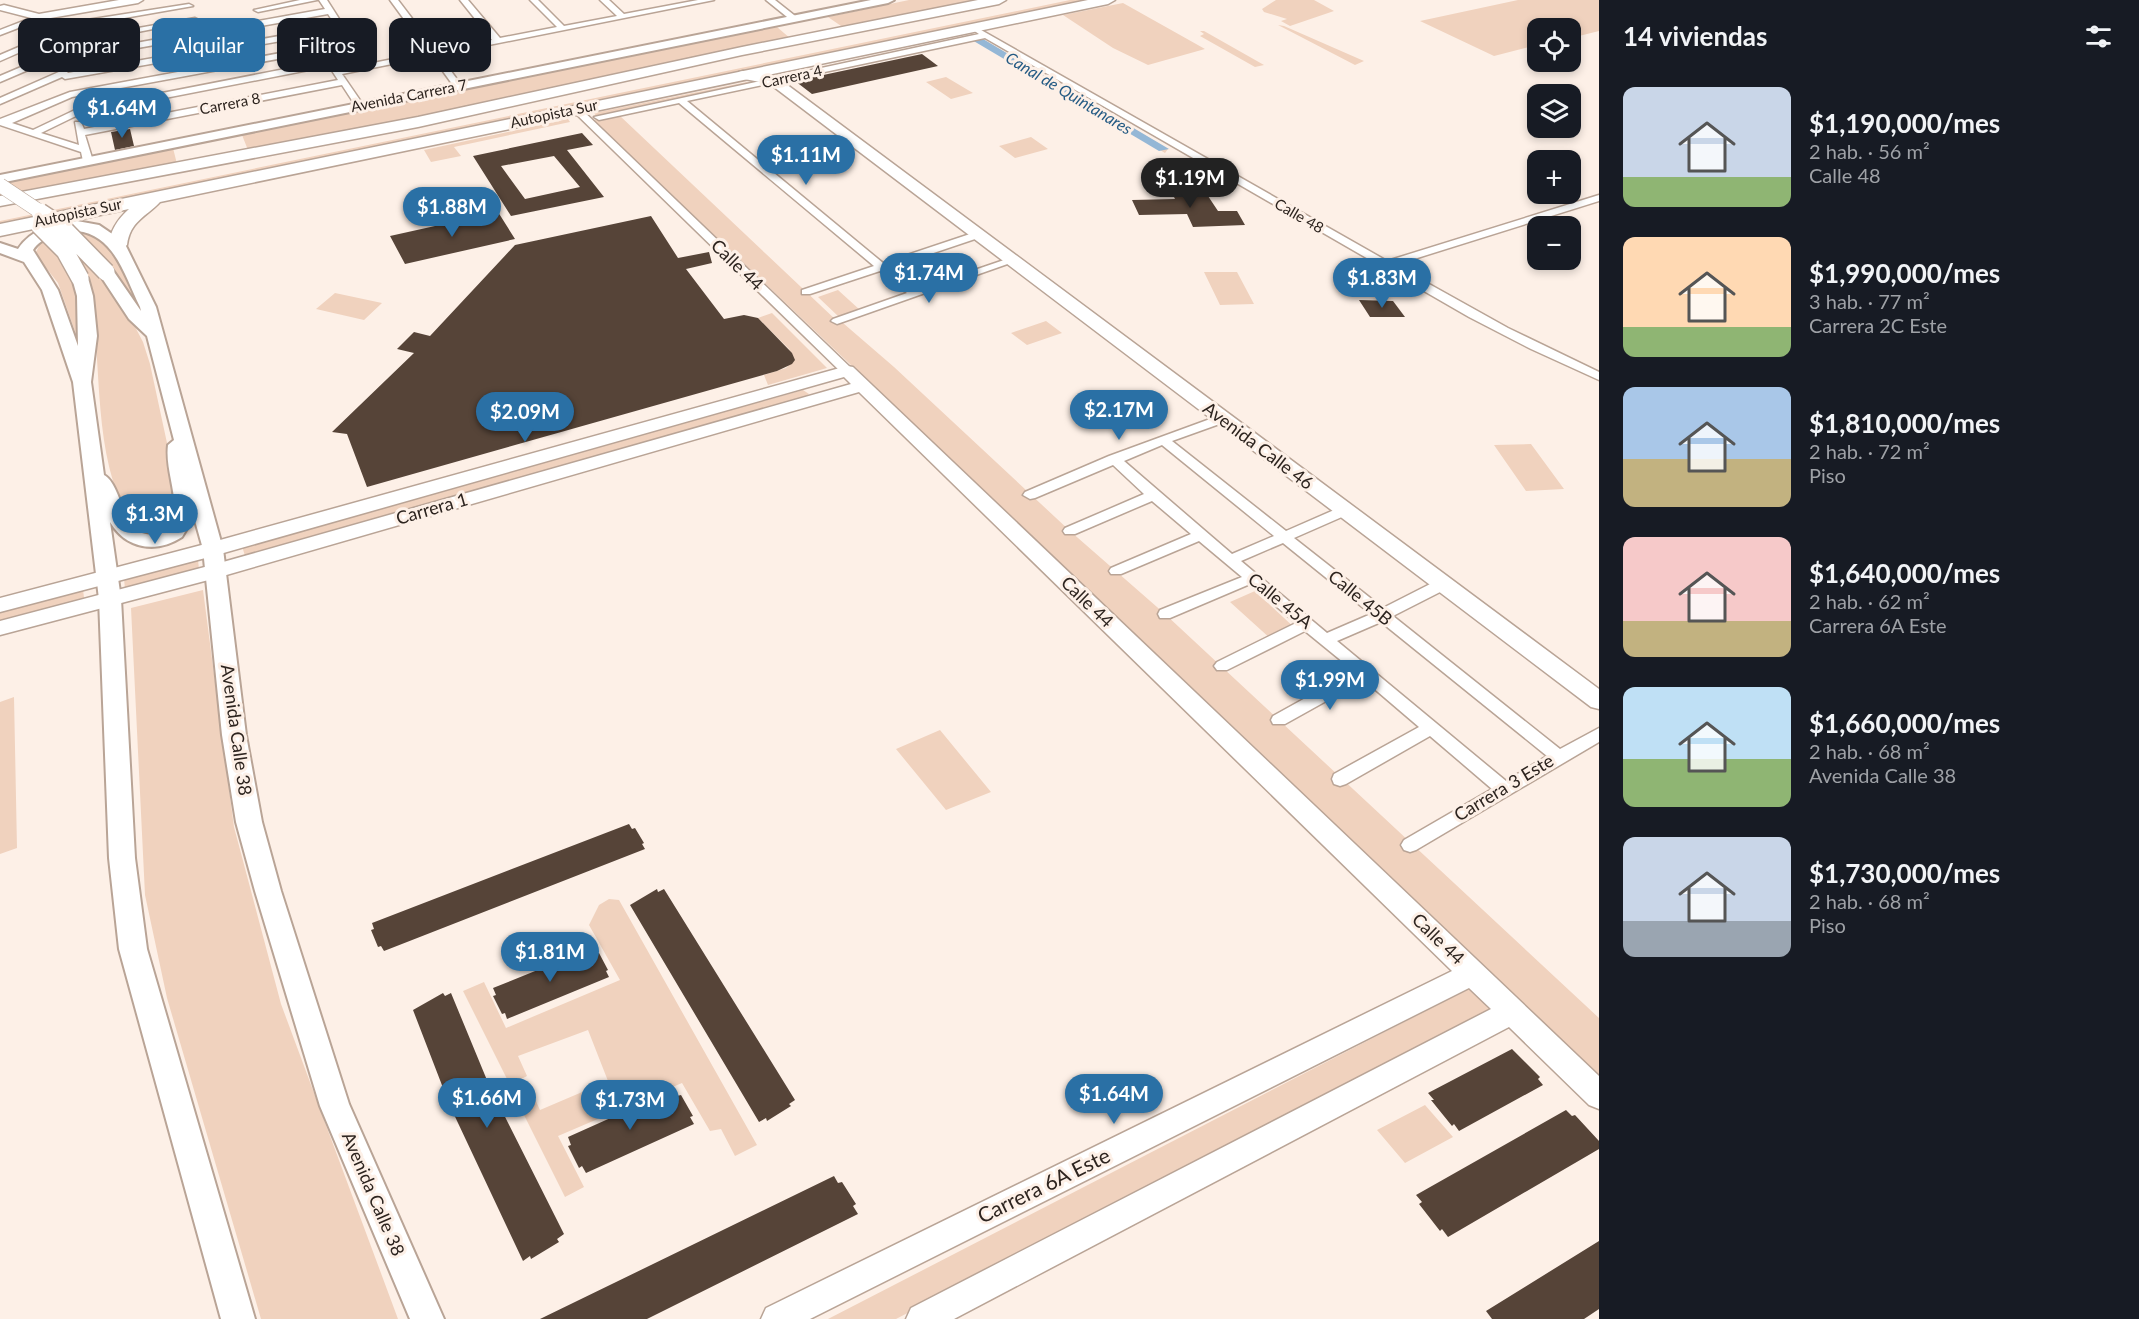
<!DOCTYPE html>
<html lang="es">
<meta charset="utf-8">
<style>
:root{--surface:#171b24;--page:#242831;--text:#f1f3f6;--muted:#9ea1a6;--accent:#2a70a5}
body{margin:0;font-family:Lato,sans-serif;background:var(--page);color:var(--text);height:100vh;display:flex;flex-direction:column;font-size:22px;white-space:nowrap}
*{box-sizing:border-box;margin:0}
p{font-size:20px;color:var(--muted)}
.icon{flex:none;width:33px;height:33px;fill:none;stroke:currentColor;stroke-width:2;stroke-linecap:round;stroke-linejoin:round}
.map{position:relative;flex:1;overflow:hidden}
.panel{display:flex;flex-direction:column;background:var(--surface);width:540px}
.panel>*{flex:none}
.top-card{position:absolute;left:18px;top:18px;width:570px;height:54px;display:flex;gap:12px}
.buttons{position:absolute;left:1527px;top:18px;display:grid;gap:12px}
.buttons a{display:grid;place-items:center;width:54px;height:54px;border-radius:12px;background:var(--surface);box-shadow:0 3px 9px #0003;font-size:30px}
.price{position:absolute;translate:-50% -51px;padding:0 14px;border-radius:21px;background:var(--accent);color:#fff;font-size:20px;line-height:39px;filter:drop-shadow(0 2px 3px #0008)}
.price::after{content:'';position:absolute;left:50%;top:36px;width:18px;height:14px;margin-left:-9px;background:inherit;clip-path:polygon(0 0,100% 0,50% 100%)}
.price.active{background:#222;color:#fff}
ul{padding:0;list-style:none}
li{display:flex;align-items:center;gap:18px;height:150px;padding:0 24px}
li span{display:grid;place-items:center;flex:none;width:168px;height:120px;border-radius:12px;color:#555}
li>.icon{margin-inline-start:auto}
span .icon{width:72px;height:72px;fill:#fffc;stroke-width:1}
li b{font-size:26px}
h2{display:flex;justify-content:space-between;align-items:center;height:72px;padding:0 24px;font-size:26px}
.pill{padding:0 21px;border-radius:12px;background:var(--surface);box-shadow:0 3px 9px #0003;font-size:21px;line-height:54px}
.pill.active{background:var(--accent);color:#fff}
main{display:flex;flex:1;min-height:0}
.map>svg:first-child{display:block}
.green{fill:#f0d2be}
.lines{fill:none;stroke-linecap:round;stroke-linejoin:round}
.canal{fill:#94b7d6;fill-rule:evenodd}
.building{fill:#564438;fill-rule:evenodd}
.street-casing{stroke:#b9a496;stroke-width:3}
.secondary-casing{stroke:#b9a496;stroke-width:3}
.primary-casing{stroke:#b9a496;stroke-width:4}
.highway-casing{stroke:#b9a496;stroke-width:3}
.street{fill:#fff;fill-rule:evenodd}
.secondary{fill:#fff;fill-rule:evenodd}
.primary{fill:#fff;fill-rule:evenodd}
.highway{fill:#fff;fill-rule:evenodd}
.primary-bridge-far1-casing{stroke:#b9a496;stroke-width:15;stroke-linecap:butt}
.primary-bridge-casing{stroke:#b9a496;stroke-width:20;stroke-linecap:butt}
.primary-bridge-far1{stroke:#fff;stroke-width:14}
.primary-bridge{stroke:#fff;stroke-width:17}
.labels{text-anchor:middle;stroke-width:6;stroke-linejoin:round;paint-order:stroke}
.far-street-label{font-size:15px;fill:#2d241f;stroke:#fdf0e7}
.far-water-label{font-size:16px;font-style:italic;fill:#255b84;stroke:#fdf0e7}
.street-label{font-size:18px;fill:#2d241f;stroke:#fdf0e7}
.near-street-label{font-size:21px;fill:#2d241f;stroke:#fdf0e7}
</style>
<main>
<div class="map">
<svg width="1599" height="1319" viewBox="0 0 1599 1319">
<rect width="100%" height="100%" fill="#fdf0e7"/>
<!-- green -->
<path class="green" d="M909,0h75l-140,28 -16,-11z
M1070,0h24l-1094,226v-5z
M1276,0h38l20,11 -44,15 -9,-5 6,-2 -23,-7 -2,-3z
M1518,0h81v31l-28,7 -1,-10h-32l-1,17 -43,11 -74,-35z
M1123,3l82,46 -57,16 -35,-17 -50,-33z
M1278,25l6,1 80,35 -9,4z
M777,27l14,12 -302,64 -241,47 -6,-15z
M1200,31h4l60,34 -9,2 -55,-31 4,-2z
M979,37l189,112 -3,4 -193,-115z
M946,77l27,16 -22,6 -25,-17z
M747,82l3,2 -154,32 -2,-3z
M619,115l218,206 6,2 51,44 176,164 95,83 434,404v58l-1006,-956z
M568,119l2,3 -116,25 7,9 -30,6 -7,-12z
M1031,137l17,12 -33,9 -16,-12z
M322,146l-322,60 239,-48z
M173,148l4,16 -177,34v-15z
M485,191l13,21 -59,13 -12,-21z
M75,230c42,9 50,41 64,76l-27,-36 -12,3 32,48 11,21 7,22 17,79 10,74c-10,17 -23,21 -41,15 -49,-77 -30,-171 -49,-256l-15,4 8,37 -2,23 -20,-57 -23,-29 8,-16z
M1204,272h33l17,32 -34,1z
M838,290l22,20 -21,7 -21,-20z
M335,293l47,10 -18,17 -48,-11z
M772,313l55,55 -59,17 -4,-10 22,-7 8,-8 -5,-11 -31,-31z
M1046,321l16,12 -35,12 -16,-12z
M803,390l6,4 -6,4 -558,158 -3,-10z
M1531,444l33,45 -38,2 -32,-46z
M198,560l1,9 -74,20 -1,-10z
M83,589l1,9 -84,23v-9z
M203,590l31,237 47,177 117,315h-137l-94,-321 -22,-103 -14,-287z
M1255,591l42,39 -24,11 -43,-39z
M14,697l3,151 -17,6v-152z
M940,730l51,62 -45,18 -50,-61z
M609,899l10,1 138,245 -22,11 -14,-27 -11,2 -28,-48 -124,53 26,51 -19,10 -51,-102 15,-9 11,24 68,-29 -20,-51 -70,26 9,20 -17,9 -47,-94 21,-9 22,46 114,-48 -31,-55 10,-20z
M1470,988l21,23 -595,308h-68z
M1425,1105l28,32 -48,26 -28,-33z"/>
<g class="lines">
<!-- canal -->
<path class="canal" d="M972,36h6l191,113 -10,2 -187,-111z"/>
</g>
<!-- building -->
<path class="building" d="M922,54l16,12 -126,28 -17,-13z
M130,129l4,17 -19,4 -4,-18z
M582,133l11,12 -26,5 37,47 -93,19 -38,-60zM554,156l26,31 -55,12 -24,-33z
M1204,190l14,21h19l8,14 -52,2 -6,-13 -48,1 -7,-15 43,-1 -4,-8z
M498,212l17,27 -110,25 -15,-28z
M651,216l27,42 31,-6 3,11 -26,6 38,50 20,-4 14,3 34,35 3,7 -3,4 -15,7 -410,116 -20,-53 -15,-2 82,-79 -17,-4 17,-17 16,4 85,-91z
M1359,300l34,1 12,16h-35z
M629,824l3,5 3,-1 9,15 -2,1 3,5 -261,102 -3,-5 -3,1 -7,-17 3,-1 -2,-6z
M657,889l1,3 6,-3 131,211 -6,4 2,2 -24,15 -1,-3 -7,4 -129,-217z
M592,948l3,6 4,-1 9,17 -2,1 3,6 -102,42 -2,-6 -3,1 -9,-18 3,-1 -3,-7z
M443,993l2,3 6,-3 38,92 75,149 -7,5 2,3 -28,17 -1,-3 -7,5 -73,-155 -37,-96z
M1512,1049l28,28 -2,2 5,6 -84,46 -5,-7 -2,2 -21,-26h3l-6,-7z
M673,1090l4,6 4,-1 12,21 -3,1 4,7 -108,49 -4,-7 -3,2 -11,-22 3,-1 -3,-8z
M1566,1110l6,6 3,-1 24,26v8l-151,88 -6,-8 -2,2 -21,-27 3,-2 -6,-7z
M834,1176l4,7 4,-1 14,22 -3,2 5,8 -211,105h-107z
M1599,1241v68l-15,10h-92l-6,-8z"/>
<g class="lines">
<defs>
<path id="street" d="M300,0h17l-59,12 -4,-2z
M319,0h8l41,64 60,-12 -38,-52h8l38,50 56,-10 -32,-40h8l32,38 57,-11 -27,-27h8l26,26 53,-10 -17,-16h9l15,14 74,-14h16l-275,55 23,31 -4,3 -3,-1 -23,-32 -90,18 22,32 -4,3 -3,-1 -15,-23 -257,50 8,26 -5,3 -5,-3 -2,-9 -81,-27v-6l70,-27 275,-51 -7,-10 -273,48 -3,-2 -62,27v-6l61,-27 -5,-13 -56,24v-6l54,-23 -4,-14 -50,22v-6l49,-21 -4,-13 -6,-1 -39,15v-5l39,-15 13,3 3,7 134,-21 4,2 -137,24 3,12 136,-24 4,2 -138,27 2,9 262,-47zM328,14l8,12 -268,47 -2,-2 -1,-10zM348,46l12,19 -21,4 -8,-9 -256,50 -42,20 -21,-7 60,-26zM329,66l9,14 -254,49 -3,-7h-6l4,23 -38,-12 37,-18z
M766,0h9l24,19 -7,2z
M974,26l413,235 212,-66v6l-204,64 113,63 91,44v8l-68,-31 -62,-32 -484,-279 -298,63 196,162 90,-30h8v4l-92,31 27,22 91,-31 9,2 -179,63 -6,-3 2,-2 74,-26 -27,-22 -70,23h-8v-4l72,-24 -195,-163 -80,17 -5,-3 385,-83 -9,-6z
M573,107h6l272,261v6h-8l-270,-263z
M1221,415l4,1v6l-53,19 114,90 55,-24h10l2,3 -2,3 -57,25 89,70 55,-28h10l2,4 -2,4 -55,28 167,133 39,-21v14l-183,108 -6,2 -6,-2 -3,-5 3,-5 88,-51 -62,-53 -84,48 -6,2 -6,-2 -2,-5 2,-5 85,-47 -55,-47 -79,44h-12l-2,-4 2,-4 81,-45 -49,-40 -78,39h-10l-3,-4 3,-4 79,-39 -46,-39 -80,34h-10l-2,-4 2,-4 82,-33 -43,-36 -78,33h-10l-2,-3 2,-3 80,-34 -39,-33 -77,33h-10l-2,-3 2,-3 79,-34 -31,-29 -78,33 -5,1 -7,-4 2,-3 84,-36zM1162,445l112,91 -42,18 -108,-93zM1283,543l88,71 -44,19 -86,-72zM1381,622l166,134 -41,25 -169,-140z"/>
<path id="secondary" d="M119,0h24l-5,3 -99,17 -39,-10v-4l4,-1 35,9z
M743,71l35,7 821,611v20l-8,-2 -821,-623 -31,-6v-6z
M847,366l6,1 746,709v33l-10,-4 -80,-78 -555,292h-48l5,-11 580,-299 -22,-21 -659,331h-49l5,-11 686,-337 -593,-579 -643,186 -216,57v-14l216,-57 635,-180 -7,-7 -631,179 -213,56v-14l213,-56z"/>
<path id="primary" d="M871,0h23l-6,3 -888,180v-8z
M77,221l22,4 25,17 32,65 67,242 23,186 16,87 19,69 68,213 95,215h-34l-90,-213 -65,-215 -19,-69 -14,-87 -19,-186 -9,-32 -12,20c-26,17 -56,12 -72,-15l11,77 14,259 12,91 108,370h-34l-102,-370 -10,-91 -10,-259 -26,-217 -31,-92 -18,-28 -24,-9v-10l18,6c14,-21 35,-24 59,-28zM77,231c38,4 48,46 63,76l1,4 -29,-42h-12l-2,3 31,47 18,17 27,104 -6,5c-3,24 9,46 6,70 0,7 -3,11 -9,15 -42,22 -41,-45 -61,-55l-13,-93 6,-46 -4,-40 -5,-18 -8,-5 -8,5 5,18 1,50 -20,-56 -25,-40c9,-14 28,-17 44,-19z"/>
<path id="highway" d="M978,0h28l-7,4 -257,51 -324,72 -418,79v-10l418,-79 324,-70z
M1088,0h27l-7,4 -948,198c-14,15 -30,19 -33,43l-9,6 -9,-6c1,-15 9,-26 20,-36l-129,27v-12z"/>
</defs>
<!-- street casing -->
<use href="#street" class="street-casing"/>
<!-- secondary casing -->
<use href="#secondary" class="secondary-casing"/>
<!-- primary casing -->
<use href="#primary" class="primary-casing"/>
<!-- highway casing -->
<use href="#highway" class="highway-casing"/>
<!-- street -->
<use href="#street" class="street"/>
<!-- secondary -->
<use href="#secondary" class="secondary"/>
<!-- primary -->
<use href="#primary" class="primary"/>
<!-- highway -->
<use href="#highway" class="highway"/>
<defs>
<path id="primary-bridge-far1" d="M0,185l42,28"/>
<path id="primary-bridge" d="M40,212l21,14 45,46
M39,225l26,26 15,27"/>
</defs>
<!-- primary-bridge-far1 casing -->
<use href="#primary-bridge-far1" class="primary-bridge-far1-casing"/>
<!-- primary-bridge casing -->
<use href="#primary-bridge" class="primary-bridge-casing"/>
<!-- primary-bridge-far1 -->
<use href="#primary-bridge-far1" class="primary-bridge-far1"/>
<!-- primary-bridge -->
<use href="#primary-bridge" class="primary-bridge"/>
</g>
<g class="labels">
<!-- far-street labels -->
<g class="far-street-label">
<text transform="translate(792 77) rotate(-12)" y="5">Carrera 4</text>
<text transform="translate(409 96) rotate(-11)" y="5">Avenida Carrera 7</text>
<text transform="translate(230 104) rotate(-11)" y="5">Carrera 8</text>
<text transform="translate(554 114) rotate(-12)" y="5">Autopista Sur</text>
<text transform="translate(78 213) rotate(-12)" y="5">Autopista Sur</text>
<text transform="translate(1299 216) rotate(30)" y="5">Calle 48</text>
</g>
<!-- far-water labels -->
<g class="far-water-label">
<text transform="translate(1069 93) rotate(31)" y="6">Canal de Quintanares</text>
</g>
<!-- street labels -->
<g class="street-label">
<text transform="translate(737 265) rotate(44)" y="6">Calle 44</text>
<text transform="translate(1258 446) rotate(37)" y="6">Avenida Calle 46</text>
<text transform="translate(432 509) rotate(-16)" y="6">Carrera 1</text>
<text transform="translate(1360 598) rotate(39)" y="6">Calle 45B</text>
<text transform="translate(1280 601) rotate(39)" y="6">Calle 45A</text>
<text transform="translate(1087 602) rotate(44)" y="6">Calle 44</text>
<text transform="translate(236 730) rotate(82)" y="6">Avenida Calle 38</text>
<text transform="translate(1504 788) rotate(-31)" y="6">Carrera 3 Este</text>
<text transform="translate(1438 939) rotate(44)" y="6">Calle 44</text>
<text transform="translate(373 1194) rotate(67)" y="6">Avenida Calle 38</text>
</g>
<!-- near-street labels -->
<g class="near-street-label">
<text transform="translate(1044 1186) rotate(-26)" y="7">Carrera 6A Este</text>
</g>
</g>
</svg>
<div class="buttons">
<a><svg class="icon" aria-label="locate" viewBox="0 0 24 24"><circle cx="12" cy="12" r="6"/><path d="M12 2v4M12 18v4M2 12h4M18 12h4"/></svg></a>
<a><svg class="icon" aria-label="layers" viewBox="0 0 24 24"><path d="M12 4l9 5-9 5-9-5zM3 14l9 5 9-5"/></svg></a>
<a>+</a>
<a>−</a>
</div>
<b class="price" style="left:122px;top:139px">$1.64M</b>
<b class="price" style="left:806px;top:186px">$1.11M</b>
<b class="price active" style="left:1190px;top:209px">$1.19M</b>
<b class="price" style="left:452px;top:238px">$1.88M</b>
<b class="price" style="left:929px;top:304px">$1.74M</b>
<b class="price" style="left:1382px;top:309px">$1.83M</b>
<b class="price" style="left:1119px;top:441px">$2.17M</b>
<b class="price" style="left:525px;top:443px">$2.09M</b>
<b class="price" style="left:155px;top:545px">$1.3M</b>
<b class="price" style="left:1330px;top:711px">$1.99M</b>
<b class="price" style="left:550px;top:983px">$1.81M</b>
<b class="price" style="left:1114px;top:1125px">$1.64M</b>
<b class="price" style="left:487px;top:1129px">$1.66M</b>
<b class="price" style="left:630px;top:1131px">$1.73M</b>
<div class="top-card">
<a class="pill">Comprar</a>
<a class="pill active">Alquilar</a>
<a class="pill">Filtros</a>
<a class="pill">Nuevo</a>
</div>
</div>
<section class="panel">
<h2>14 viviendas<svg class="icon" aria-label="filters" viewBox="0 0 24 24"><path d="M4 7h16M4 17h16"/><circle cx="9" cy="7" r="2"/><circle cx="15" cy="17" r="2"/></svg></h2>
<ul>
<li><span style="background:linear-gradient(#c9d6e8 75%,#8fb573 0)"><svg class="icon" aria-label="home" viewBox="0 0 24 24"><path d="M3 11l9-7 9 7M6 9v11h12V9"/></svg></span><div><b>$1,190,000/mes</b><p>2 hab. · 56 m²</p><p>Calle 48</p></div></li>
<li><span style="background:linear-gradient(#ffd9b3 75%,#8fb573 0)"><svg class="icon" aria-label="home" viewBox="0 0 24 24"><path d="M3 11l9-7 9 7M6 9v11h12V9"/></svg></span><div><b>$1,990,000/mes</b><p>3 hab. · 77 m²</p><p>Carrera 2C Este</p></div></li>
<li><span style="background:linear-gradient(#a9c7e8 60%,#c2b280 0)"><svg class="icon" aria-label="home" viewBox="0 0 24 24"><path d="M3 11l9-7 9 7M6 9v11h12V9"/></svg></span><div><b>$1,810,000/mes</b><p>2 hab. · 72 m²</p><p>Piso</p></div></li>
<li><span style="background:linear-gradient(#f6c9c9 70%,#c2b280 0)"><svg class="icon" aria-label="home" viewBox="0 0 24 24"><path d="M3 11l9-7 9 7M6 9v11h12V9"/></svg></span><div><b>$1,640,000/mes</b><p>2 hab. · 62 m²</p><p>Carrera 6A Este</p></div></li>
<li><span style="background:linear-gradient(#bfe0f5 60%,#8fb573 0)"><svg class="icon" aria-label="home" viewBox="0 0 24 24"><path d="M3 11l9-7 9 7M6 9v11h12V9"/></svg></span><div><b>$1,660,000/mes</b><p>2 hab. · 68 m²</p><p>Avenida Calle 38</p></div></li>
<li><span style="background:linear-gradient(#c9d6e8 70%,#9aa5b1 0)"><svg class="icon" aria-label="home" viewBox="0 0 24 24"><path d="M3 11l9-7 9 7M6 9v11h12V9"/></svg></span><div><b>$1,730,000/mes</b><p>2 hab. · 68 m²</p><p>Piso</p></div></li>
</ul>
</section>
</main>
